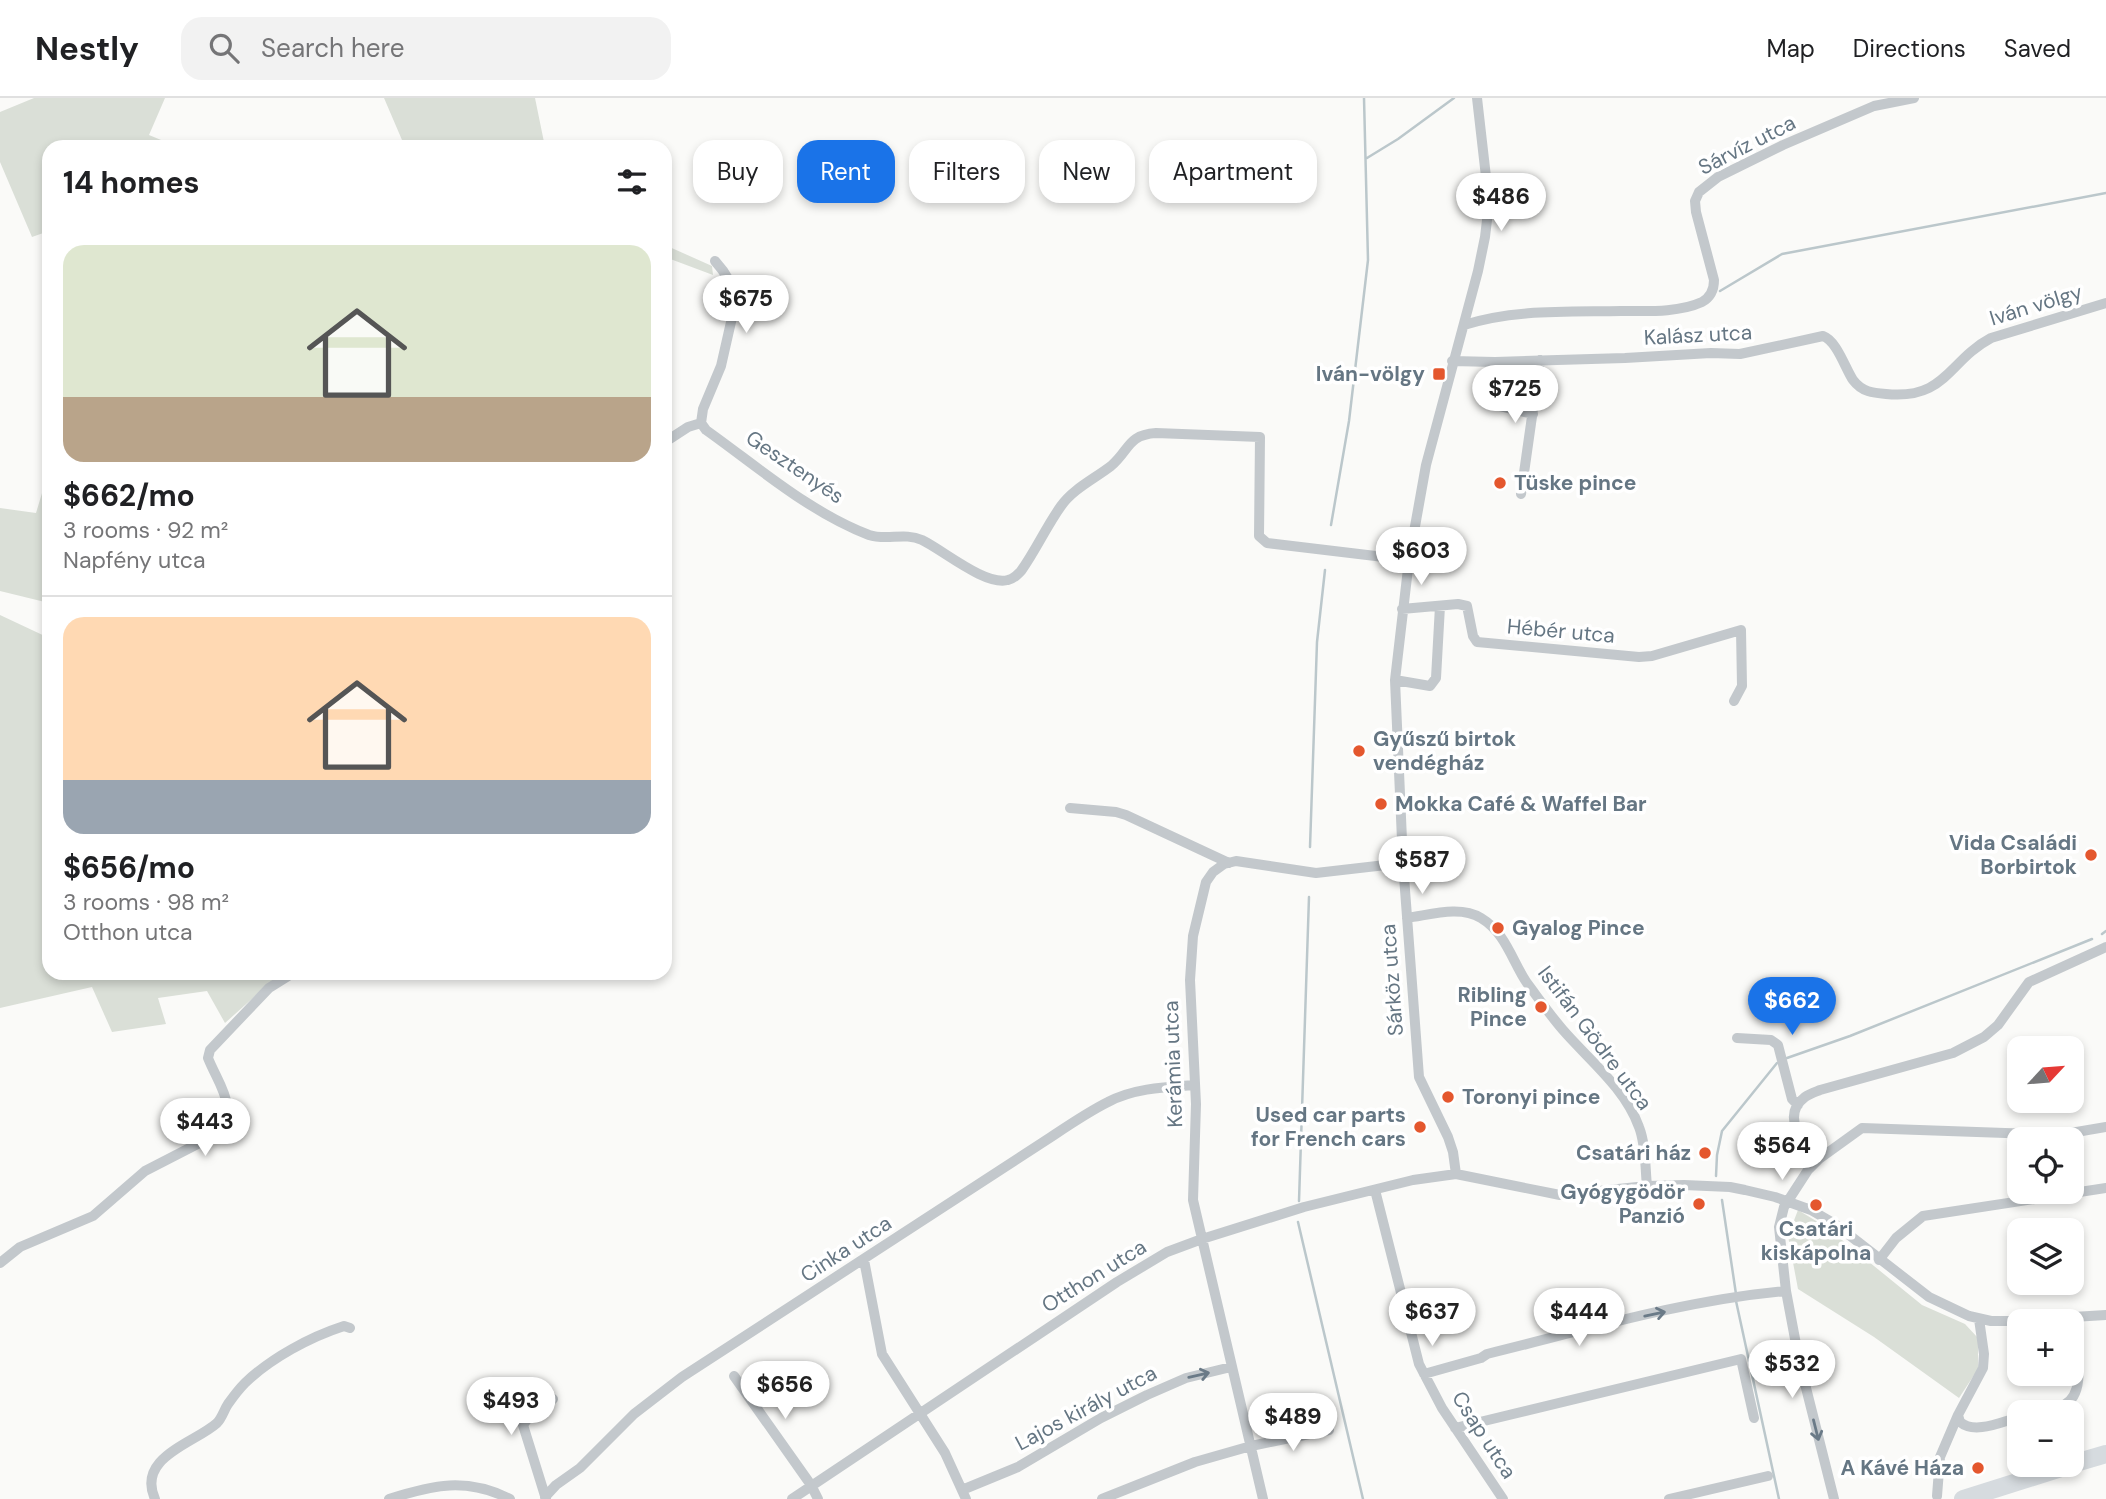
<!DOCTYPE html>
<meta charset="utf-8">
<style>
:root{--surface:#fff;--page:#f2f2f2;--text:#202124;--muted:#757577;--line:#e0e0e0;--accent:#1a73e8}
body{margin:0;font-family:"DM Sans",sans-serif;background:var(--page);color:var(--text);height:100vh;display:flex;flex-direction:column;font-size:26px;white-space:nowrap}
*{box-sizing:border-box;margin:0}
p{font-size:23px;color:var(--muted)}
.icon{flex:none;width:38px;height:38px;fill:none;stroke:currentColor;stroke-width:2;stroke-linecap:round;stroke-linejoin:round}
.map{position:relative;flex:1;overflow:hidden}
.sheet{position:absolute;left:42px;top:42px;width:630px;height:840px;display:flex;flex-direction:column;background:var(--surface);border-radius:21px;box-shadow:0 4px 10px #0003}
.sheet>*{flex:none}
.top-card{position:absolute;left:693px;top:42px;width:665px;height:63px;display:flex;gap:14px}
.needle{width:46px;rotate:64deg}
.tools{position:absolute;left:2007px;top:938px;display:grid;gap:14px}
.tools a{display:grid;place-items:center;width:77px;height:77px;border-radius:14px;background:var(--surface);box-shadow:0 4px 10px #0003;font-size:35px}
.price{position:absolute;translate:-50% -60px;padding:0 16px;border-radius:24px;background:#fff;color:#222;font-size:23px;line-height:46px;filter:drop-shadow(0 2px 4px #0008)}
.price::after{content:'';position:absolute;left:50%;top:42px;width:21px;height:16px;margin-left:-10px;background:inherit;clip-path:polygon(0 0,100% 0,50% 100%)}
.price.active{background:var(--accent);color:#fff}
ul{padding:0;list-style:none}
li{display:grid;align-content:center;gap:14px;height:371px;padding:0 21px}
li+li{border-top:2px solid var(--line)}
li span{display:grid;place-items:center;height:217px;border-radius:21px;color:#555}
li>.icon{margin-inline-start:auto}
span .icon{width:126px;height:126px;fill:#fffc;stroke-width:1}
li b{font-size:30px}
h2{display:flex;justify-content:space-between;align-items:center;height:84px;padding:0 21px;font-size:30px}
.tag{padding:0 24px;border-radius:21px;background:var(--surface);box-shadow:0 4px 10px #0003;font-size:24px;line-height:63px}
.tag.active{background:var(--accent);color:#fff}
header{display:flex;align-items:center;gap:42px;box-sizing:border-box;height:98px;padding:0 35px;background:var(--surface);border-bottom:2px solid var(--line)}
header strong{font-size:33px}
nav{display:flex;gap:38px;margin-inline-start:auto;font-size:24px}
.search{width:490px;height:63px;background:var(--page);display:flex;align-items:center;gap:18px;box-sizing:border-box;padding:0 24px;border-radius:21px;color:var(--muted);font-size:26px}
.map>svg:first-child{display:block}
.green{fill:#dadfd7}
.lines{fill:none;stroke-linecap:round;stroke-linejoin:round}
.stream{stroke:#bbc7cb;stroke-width:2.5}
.minor{stroke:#c3c8cc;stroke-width:10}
.primary{stroke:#d6dbdf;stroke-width:18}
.oneway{stroke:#6a7a87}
.poi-dot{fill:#e4572e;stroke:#fff;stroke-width:2.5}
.labels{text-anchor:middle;stroke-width:7;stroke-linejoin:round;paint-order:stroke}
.street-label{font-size:21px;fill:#657683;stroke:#fff}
.poi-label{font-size:21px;font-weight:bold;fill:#657683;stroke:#fff;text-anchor:end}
</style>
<header>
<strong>Nestly</strong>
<div class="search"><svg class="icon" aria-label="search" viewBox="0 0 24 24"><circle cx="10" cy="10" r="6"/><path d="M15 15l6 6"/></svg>Search here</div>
<nav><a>Map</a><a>Directions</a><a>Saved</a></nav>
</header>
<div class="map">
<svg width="2106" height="1401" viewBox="0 0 2106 1401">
<rect width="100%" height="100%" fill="#fafaf8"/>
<!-- green -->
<path class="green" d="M34,0h131l-16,37 29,12h-129v84l-17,6 -32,-75v-50z
M384,0h151l10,49h-140z
M665,147l47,21 1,9 -48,-18z
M49,372v133l-49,-12v-83l36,5z
M0,517l49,23v335h232l-56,50 -18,-32 -49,7 8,26 -54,8 -20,-45 -92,21z
M1798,1112l28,17 96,78 43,19 13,14v31l-19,29 -85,-61 -76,-48 -10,-53z"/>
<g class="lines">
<!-- stream -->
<path class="stream" d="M1367,60l31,-19 56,-41
M1720,193l62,-37 324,-61
M1331,427l18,-104 19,-161 -4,-162
M1310,749l7,-205 8,-72
M2102,836l4,-3
M1787,960l63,-22 242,-97
M1716,1078l1,-21 5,-24 55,-68
M1722,1102l14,94
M1299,1103l10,-304
M1298,1124l65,277
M1736,1203l43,198"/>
<!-- minor -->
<path class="minor" d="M1464,227c50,-16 105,-13 157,-14 25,0 57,2 81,-9 9,-5 12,-13 12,-22l-18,-68 -1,-11 4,-9 19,-15 65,-32 91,-39 40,-8
M1452,263l43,1 130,-4 86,-5 29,1 83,-18c14,5 22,32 30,44 9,12 20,13 33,14 60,6 62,-33 105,-56l115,-35
M1495,264l4,44 34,8
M701,325l5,7c52,37 103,82 163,105 18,6 35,-3 53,5 21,10 63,46 86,40 6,-1 9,-5 13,-9 15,-21 25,-44 40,-65 12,-17 33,-27 50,-40 19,-16 16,-31 45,-33l104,4 -1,99 8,7 142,17
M701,325l2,-14 18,-43 15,-66c-3,-16 -10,-27 -21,-39
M665,344l23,-15 13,-4
M1521,396l19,-134
M1402,511l56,-5 9,2 6,30 4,6 162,15 13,-1 89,-26 1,56 -8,15
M1395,582l35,6 6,-8 4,-72
M1070,710l46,4 10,3 103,48
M1407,820c23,-3 53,-13 74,0 25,15 31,43 46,65 12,16 23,32 36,47 26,30 62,58 76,97 7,18 6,40 8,59
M1737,940l34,2 7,5 14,54 6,6
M1819,1061c-16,-14 -39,-43 -14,-62 4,-3 10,-5 15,-7l133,-37 31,-16 14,-12 31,-43 77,-35
M1456,1076l-3,-22 -5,-15 -29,-60 -16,-214 -8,-183 14,-120 17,-95 52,-194 7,-34 4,-34 -12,-105
M1375,1092l44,174 23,44 61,91
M864,1162l18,94 63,99 21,46
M1879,1162l17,-22 27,-22 183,-28
M0,1165l20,-16 73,-31 52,-45 70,-36c26,-26 4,-49 -7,-77l2,-8 59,-62 24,-15
M1979,1221l5,35 -1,14 -25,47 2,7c15,13 43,-1 60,-5
M1424,1276l57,-16 6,-4c98,-24 198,-54 299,-63
M734,1278l77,109 7,14
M2037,1314c8,-2 19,-3 27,-7 26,-13 9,-63 11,-88
M1455,1330l286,-69 13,59
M962,1392l56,-23 83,-49 46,-23 39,-17 45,-11
M1937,1398l3,-39 18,-42
M545,1399l11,-12 24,-17 54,-54 48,-37 369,-240c18,-12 37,-25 57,-35 26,-14 58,-15 87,-17
M155,1401c-19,-42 40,-56 62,-76 5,-5 7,-13 11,-19 5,-7 11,-15 17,-21 26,-25 65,-46 99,-57l6,2
M389,1401c44,-14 77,-22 121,0
M546,1401l-23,-74 8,-11 22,-15
M792,1401l325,-217 50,-30 35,-13 102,-32 109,-27 43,-6 104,21 87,-9 37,-1 46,2 15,3 30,7 36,13 24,14 94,73 40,19 22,5h18l97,-6
M1102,1401l93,-37 56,-16 78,-16
M1263,1401l-70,-299 3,-96 -6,-124 3,-44 13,-54 7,-10 11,-8 12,-3 80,12 87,-10
M1669,1401l99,-23
M1834,1401l-35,-139 -13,-69 -7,-64 5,-20 24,-37 11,-11 43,-31 197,7 47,-8"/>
<!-- primary -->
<path class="primary" d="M2072,1366l34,-10
M1963,1401l108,-34"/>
</g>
<!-- one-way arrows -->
<defs><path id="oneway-shaft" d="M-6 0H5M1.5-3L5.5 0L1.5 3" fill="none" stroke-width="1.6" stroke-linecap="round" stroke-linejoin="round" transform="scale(1.75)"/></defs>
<g class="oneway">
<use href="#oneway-shaft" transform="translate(1655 1216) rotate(-12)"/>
<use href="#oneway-shaft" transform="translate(1199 1277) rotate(-13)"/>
<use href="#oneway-shaft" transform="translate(1816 1332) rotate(76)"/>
</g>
<!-- markers -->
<g class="poi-dot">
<rect x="1432" y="269" width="14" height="14" rx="3.5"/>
<circle cx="1500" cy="385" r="7"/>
<circle cx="1359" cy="653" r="7"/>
<circle cx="1381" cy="706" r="7"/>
<circle cx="2091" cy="757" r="7"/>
<circle cx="1498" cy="830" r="7"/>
<circle cx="1541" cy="909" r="7"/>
<circle cx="1448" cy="999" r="7"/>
<circle cx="1420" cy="1029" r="7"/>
<circle cx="1705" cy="1055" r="7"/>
<circle cx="1699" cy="1106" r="7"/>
<circle cx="1816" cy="1107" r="7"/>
<circle cx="1978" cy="1370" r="7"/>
</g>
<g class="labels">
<!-- street labels -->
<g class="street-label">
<text transform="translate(1747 47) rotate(-27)" y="7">Sárvíz utca</text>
<text transform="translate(2036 207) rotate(-17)" y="7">Iván völgy</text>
<text transform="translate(1698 237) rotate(-3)" y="7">Kalász utca</text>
<text transform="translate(795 369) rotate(34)" y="7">Gesztenyés</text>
<text transform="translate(1561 533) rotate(5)" y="7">Hébér utca</text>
<text transform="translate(1392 882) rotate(-94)" y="7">Sárköz utca</text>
<text transform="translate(1595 940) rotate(53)" y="7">Istifán Gödre utca</text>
<text transform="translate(1173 966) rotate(-92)" y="7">Kerámia utca</text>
<text transform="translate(846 1151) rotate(-33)" y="7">Cinka utca</text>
<text transform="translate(1094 1178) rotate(-32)" y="7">Otthon utca</text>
<text transform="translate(1086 1310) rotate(-28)" y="7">Lajos király utca</text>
<text transform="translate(1484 1337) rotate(57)" y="7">Csap utca</text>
</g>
<!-- poi labels -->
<g class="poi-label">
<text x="1425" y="283">Iván-völgy</text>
<text x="1514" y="392" text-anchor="start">Tüske pince</text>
<text x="1373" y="648" text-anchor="start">Gyűszű birtok<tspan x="1373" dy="24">vendégház</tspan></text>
<text x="1395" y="713" text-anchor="start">Mokka Café &amp; Waffel Bar</text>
<text x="2077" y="752">Vida Családi<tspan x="2077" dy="24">Borbirtok</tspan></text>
<text x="1512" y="837" text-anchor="start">Gyalog Pince</text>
<text x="1527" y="904">Ribling<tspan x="1527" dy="24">Pince</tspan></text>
<text x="1462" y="1006" text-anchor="start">Toronyi pince</text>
<text x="1406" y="1024">Used car parts<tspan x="1406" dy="24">for French cars</tspan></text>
<text x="1691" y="1062">Csatári ház</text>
<text x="1685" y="1101">Gyógygödör<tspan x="1685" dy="24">Panzió</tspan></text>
<text x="1816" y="1138" text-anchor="middle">Csatári<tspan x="1816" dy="24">kiskápolna</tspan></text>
<text x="1964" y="1377">A Kávé Háza</text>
</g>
</g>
</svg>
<div class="tools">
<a><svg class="needle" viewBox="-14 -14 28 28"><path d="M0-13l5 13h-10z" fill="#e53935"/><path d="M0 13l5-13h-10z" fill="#757577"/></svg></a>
<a><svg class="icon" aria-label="locate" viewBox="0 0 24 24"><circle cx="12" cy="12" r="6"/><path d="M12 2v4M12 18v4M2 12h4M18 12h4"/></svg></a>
<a><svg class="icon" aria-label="layers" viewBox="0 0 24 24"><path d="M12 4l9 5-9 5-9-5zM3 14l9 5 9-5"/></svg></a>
<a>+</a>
<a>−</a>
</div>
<b class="price" style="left:1501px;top:135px">$486</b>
<b class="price" style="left:746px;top:237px">$675</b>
<b class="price" style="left:1515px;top:327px">$725</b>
<b class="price" style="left:1421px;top:489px">$603</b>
<b class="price" style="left:1422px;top:798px">$587</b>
<b class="price active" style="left:1792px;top:939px">$662</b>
<b class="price" style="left:205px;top:1060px">$443</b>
<b class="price" style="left:1782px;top:1084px">$564</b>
<b class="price" style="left:1432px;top:1250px">$637</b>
<b class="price" style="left:1579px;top:1250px">$444</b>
<b class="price" style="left:1792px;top:1302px">$532</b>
<b class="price" style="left:785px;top:1323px">$656</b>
<b class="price" style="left:511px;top:1339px">$493</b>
<b class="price" style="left:1293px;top:1355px">$489</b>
<div class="top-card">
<a class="tag">Buy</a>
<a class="tag active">Rent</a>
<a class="tag">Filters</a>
<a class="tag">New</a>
<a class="tag">Apartment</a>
</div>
<section class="sheet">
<h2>14 homes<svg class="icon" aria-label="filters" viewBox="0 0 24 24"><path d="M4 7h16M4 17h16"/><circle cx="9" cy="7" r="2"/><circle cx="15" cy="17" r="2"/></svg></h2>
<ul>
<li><span style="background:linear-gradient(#dfe7d0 70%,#b9a48a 0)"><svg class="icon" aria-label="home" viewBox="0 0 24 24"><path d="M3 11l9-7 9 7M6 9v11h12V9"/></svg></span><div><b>$662/mo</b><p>3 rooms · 92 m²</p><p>Napfény utca</p></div></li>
<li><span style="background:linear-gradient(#ffd9b3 75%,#9aa5b1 0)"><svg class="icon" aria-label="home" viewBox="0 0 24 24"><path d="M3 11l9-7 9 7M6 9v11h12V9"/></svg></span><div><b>$656/mo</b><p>3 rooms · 98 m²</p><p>Otthon utca</p></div></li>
</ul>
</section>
</div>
